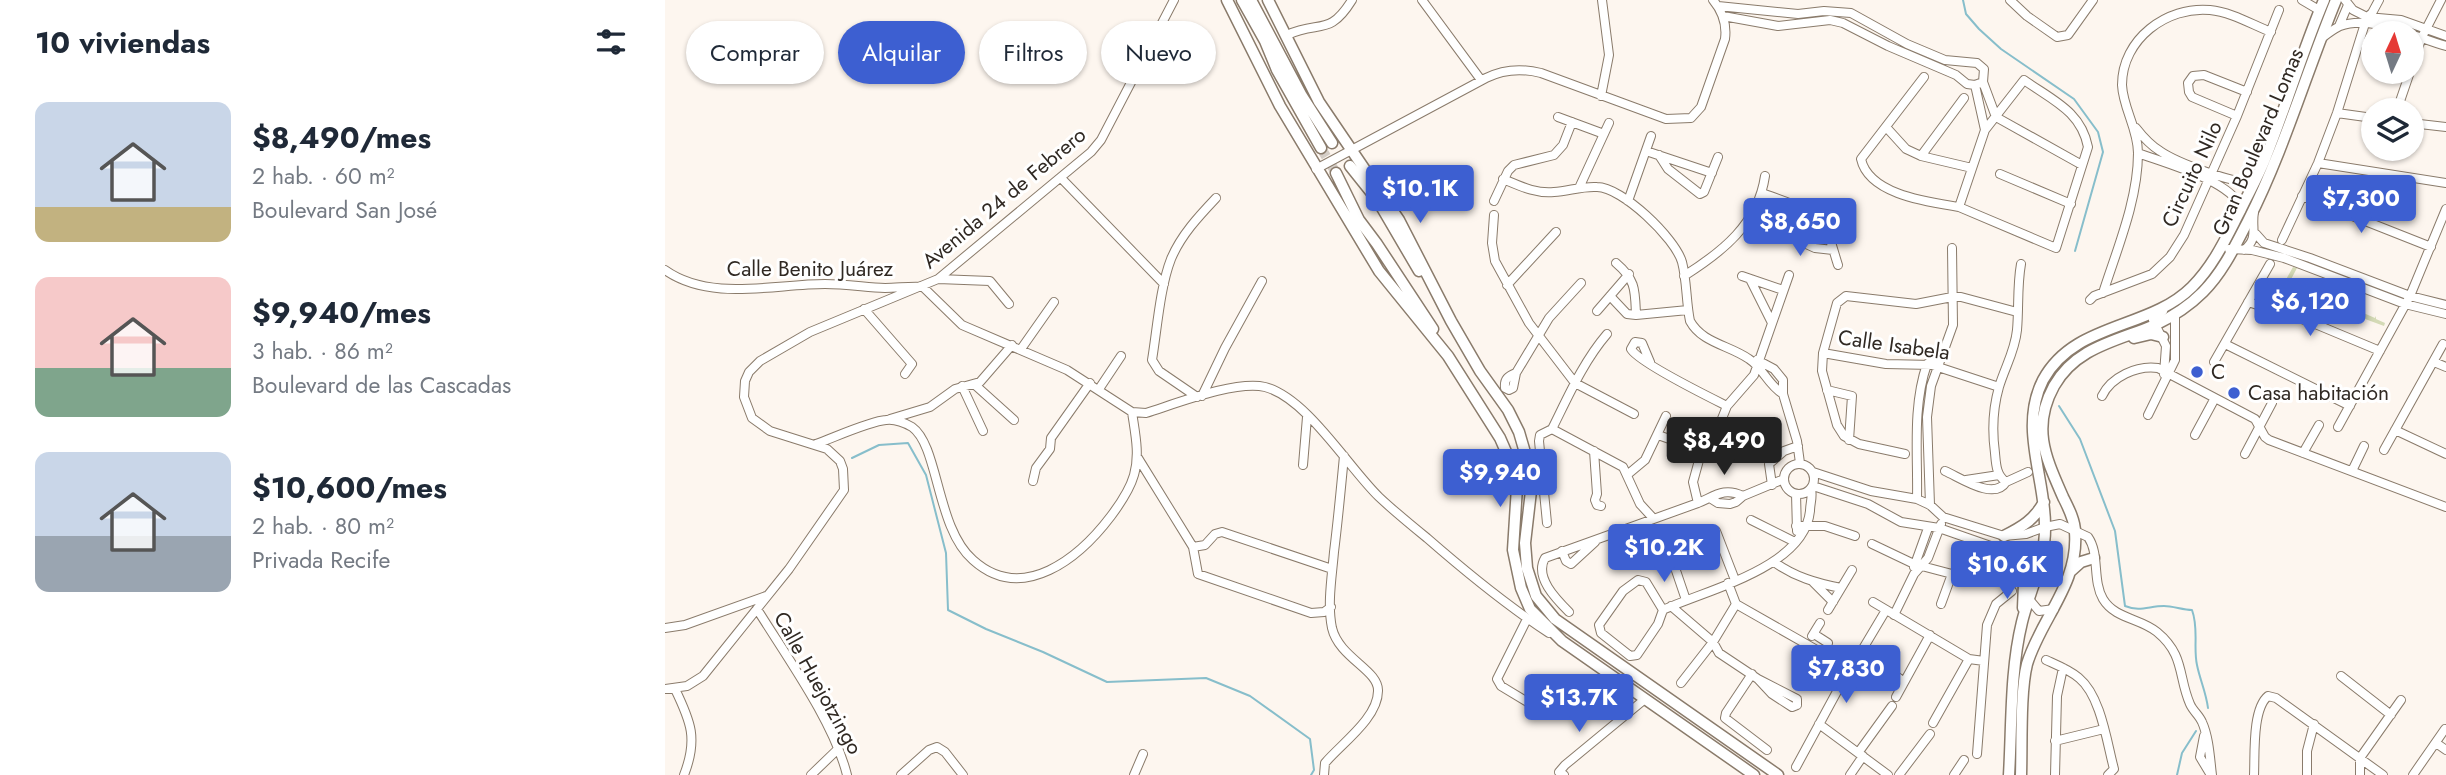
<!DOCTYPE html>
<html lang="es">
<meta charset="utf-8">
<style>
:root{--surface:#fff;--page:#f2f2f3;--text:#1f2937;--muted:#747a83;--accent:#3d5fd1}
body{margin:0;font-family:Jost,sans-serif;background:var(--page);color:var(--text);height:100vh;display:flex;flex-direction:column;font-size:26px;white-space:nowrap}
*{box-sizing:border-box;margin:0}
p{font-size:23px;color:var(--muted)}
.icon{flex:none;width:38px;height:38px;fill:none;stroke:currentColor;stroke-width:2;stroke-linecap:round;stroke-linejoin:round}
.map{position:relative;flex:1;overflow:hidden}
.side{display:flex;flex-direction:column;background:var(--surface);width:665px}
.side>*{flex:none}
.hud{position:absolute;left:21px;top:21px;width:665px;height:63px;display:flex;gap:14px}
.needle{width:46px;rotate:4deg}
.tools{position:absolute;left:1696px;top:21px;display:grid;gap:14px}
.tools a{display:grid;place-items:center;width:63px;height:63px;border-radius:50%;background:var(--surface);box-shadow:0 2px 5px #0004;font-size:35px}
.price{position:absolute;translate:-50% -60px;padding:0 16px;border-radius:7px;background:var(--accent);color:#fff;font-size:23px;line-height:46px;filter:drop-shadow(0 2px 4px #0008)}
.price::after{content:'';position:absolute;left:50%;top:42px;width:21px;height:16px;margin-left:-10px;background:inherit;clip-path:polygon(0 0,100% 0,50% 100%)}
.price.on{background:#222;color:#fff}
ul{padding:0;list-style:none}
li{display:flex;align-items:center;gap:21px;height:175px;padding:0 35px}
li span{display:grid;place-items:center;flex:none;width:196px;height:140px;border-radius:14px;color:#555}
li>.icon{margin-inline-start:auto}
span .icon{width:84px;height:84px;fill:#fffc;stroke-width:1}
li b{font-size:30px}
h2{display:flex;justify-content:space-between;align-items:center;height:84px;padding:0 35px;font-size:30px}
.tag{padding:0 24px;border-radius:32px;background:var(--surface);box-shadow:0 2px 5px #0004;font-size:24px;line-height:63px}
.tag.on{background:var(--accent);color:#fff}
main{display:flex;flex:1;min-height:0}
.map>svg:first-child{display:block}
.green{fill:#d4dab6}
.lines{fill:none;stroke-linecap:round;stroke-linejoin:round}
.stream{stroke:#87becb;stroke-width:2}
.secondary-tunnel{stroke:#d4cdc6;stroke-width:10;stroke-dasharray:10 5;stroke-linecap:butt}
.street-casing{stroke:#8a7b6b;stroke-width:10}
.secondary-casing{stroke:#8a7b6b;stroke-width:13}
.street{stroke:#fff;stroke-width:8}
.secondary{stroke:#fff;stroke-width:10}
.poi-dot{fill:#3d5fd1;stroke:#fff;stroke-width:2.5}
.labels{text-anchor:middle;stroke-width:6;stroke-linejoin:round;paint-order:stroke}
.street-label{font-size:21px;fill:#302923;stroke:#fff}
.poi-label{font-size:21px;fill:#302923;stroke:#fff;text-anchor:start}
</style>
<main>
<section class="side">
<h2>10 viviendas<svg class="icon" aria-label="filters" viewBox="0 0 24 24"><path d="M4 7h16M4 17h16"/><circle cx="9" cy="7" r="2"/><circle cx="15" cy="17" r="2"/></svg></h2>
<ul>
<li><span style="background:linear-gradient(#c9d6e8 75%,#c2b280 0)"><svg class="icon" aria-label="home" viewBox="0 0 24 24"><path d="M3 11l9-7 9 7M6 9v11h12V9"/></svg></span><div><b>$8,490/mes</b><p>2 hab. · 60 m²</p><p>Boulevard San José</p></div></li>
<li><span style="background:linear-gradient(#f6c9c9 65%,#7fa58c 0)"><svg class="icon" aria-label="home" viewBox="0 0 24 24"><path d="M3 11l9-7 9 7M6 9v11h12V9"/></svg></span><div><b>$9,940/mes</b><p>3 hab. · 86 m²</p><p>Boulevard de las Cascadas</p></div></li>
<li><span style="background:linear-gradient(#c9d6e8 60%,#9aa5b1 0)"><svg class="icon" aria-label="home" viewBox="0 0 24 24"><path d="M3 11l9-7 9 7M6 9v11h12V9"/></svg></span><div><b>$10,600/mes</b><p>2 hab. · 80 m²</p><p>Privada Recife</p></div></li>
</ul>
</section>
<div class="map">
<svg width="1781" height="775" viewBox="0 0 1781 775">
<rect width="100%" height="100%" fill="#fdf6ef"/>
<!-- green -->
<path class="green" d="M1628,267l4,1 -10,19 50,18 1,-3 37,16 1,-2v3l9,4 -1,3 -27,-10 -3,5 -2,-1 2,-5 -17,-10 -7,-1 -2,2 -9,-4 -1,2 -12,-7 -7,-1v-2l-21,-7 -3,4 -5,-2 1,-3 -4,-2 2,-4 14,5z"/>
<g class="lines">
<!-- stream -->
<path class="stream" d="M1298,0l3,14 13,15 22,20 73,50 24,33 5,20 -28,99
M1394,406l21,33 35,92 10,75c15,6 24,0 39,0 9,0 19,4 28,4 7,19 1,37 5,55 3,15 9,27 11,43
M187,458l27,-13 29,-2 18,32 20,78 2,57 38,19 57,23 64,30 99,-4 44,18 60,43 4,31 -3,5
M1512,775l5,-22 14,-22"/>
<!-- secondary-tunnel -->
<path class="secondary-tunnel" d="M656,148l15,25"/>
<defs>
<path id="street" d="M757,0l59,80
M1345,0l17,16 30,21 11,-2 25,-35
M1637,0l17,10
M1680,0l8,10 14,7 34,3 45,16
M1053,6l80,8 26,-3 27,2 56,31 38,16 32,3 7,6 -1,13 -8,3
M1058,16l55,10 52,-6 13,3 45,23 68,29 11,9 8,1
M1674,26l9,-21
M622,35c33,-15 42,2 65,-35
M1657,38c5,-4 12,-9 18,-12 32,-12 76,12 106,20
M1746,68l11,-31 19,-37
M1259,77l-63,82c8,36 68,43 98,48
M1318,82l13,35 86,48
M1310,85l10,45 -26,77 97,41 32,-101c-7,-36 -36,-47 -64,-67l-39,50
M936,96l8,-41 -7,-55
M1732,110l13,-38
M1672,113l36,5
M1572,116l-45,-19 -3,-5 -1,-9 5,-7 11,-1 43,17
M893,117l46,17
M1746,123l35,4
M1221,127l20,22 15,7 51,12
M1471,128c7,9 14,17 24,23 16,11 75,34 94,31
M981,151l66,22
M1473,153c27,10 94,28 103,55
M994,155l9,14 32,25 4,-2 14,-35
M1256,156l43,-58
M1653,163l128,20
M651,169l170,-91c18,-9 35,-10 55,-5l125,46 25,-1 10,-11 24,-68c2,-15 -2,-27 -12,-39
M1335,174l71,30
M396,178l103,106
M838,179c17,7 33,15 51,13 15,-1 28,-6 43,-5 25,0 78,51 85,75 5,19 4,40 8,59 12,22 39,24 59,38 14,9 19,26 34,35
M914,188l30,-65
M1097,193c21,8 50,15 63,35 6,11 9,25 13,37
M1637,196l129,51
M829,201l14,-30 6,-6 40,-10 9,-10 9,-23
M963,201l23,-65
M1125,203l-10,29 35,16 18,2
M829,215l-2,28 3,18 34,62 46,60 59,31
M1591,234l8,9 46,15 100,38 36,9
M1617,240l36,-77 19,-50 30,-96 5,-4 7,-13
M1564,249l23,1 32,8 121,46 41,10
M1579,250c15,-12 7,-22 10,-38
M951,263c20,17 19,27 20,52
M0,270c45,32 109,14 160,14 20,0 40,3 60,4 13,0 25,-2 38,-1l39,38 105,45 65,42 14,1c29,-9 90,-33 119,-26 42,11 83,80 114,110 15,14 32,28 48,41 39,34 79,67 122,95
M1019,276c38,-24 74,-52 81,-100
M1077,276l41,14
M273,279l52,2 19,23
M1085,279l22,44
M842,285l49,-53
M1438,293c14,-44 35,-93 35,-140 0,-24 -15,-45 -16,-68 0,-46 45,-79 88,-75 21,2 41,14 61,22
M945,296l17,18 9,1 52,-5
M1425,300l4,-4 58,-22 18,-17 14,-22 53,-119 42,-106
M1583,302l60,19 72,30
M199,309l48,55 -7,10
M932,311l32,-37
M1498,311l-10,9 13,26 -2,28
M1560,344l125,62
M356,349l33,-47
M1158,353l63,11 46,1 67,22
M1092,360l17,9 9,11v14l14,47 3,22
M985,362l-8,-19 -7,-1 -4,7c7,13 78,48 96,57
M1549,362l56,-98
M1769,362l12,5
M851,373c-8,3 -12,6 -11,15l4,2 4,-2 3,-15 33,-55 32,-35
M309,384l40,36
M297,386l21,45
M434,389l22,-33
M1162,390l25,6 -3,44
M537,396l23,-48 37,-67
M1437,396c9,-19 35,-31 56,-28l97,51 10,18 4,3 177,67
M532,397l-38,-26 -7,-11c5,-30 8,-73 19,-101 10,-24 28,-43 45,-61
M1483,415l27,-55v-45
M225,419l40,-12 25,-18 25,-7 32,-37
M1054,426l8,-20 27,-31 35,-100
M1673,427l72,-131 36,-87
M887,429l71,38 17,37 12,13
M887,429c16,-32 31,-67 55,-95
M1730,430l51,24
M993,435l40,14 3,4 -8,29 5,21
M1530,435l20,-37
M151,444c17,-6 54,-23 70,-24 8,-1 19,3 26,7 27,19 24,101 61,133 50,45 107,-3 138,-44 9,-12 19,-27 23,-41 6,-21 1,-42 -2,-63
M1719,450l59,-106
M929,451l3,43 -2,6 2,5 4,1
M1638,453l16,-28
M1240,454l-46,-10 -15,-8 -7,-11 -15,-54 1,-18 14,-50 9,-7 70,8 36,-7h9l56,15
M1580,454l27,-51
M473,458l55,89 5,27 113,39 13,-1 7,-5
M1119 479a15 15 0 1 1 30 0a15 15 0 1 1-30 0Z
M638,465l4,-48
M1280,471c16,7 49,30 61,11l22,-10
M1687,471l12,-25
M1148,472l58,19 46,8 13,6 13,12 61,19 22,-2 19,-7 15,-3 28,13c12,17 4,43 15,62 12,20 37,19 54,33 28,23 21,45 33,72 3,7 9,11 12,18 7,15 8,37 10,53
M962,475l18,-15 21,-44
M1301,480l33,-5
M368,481l3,-13 14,-19 1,-11 39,-55
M1341,482c-10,-7 -10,-18 -11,-29 -3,-22 -2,-45 4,-66 6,-20 16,-36 18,-57 2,-22 0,-44 4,-66
M1107,485l-3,-21 15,-13 14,-5
M1148,486l55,18 33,18 38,6 66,23 11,11 8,24
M1131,494l1,37
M1045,498l8,5 12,1 6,-2 7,-6 41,-17
M1252,499c1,-44 -5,-92 10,-135l5,-2
M1265,505l-3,-88 4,-31 22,-61 -1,-77
M1086,520l44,22
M882,523l-8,-82 1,-6 12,-6
M1131,526h29l30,10
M1051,531l19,49
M1207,544l42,20 38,10
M528,547l12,-2 10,-11 7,-2 110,37
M1004,550l17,50
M897,551l4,10 5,3 24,-22
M1109,562c21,15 42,21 67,26
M1249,567l14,-39
M973,580l8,2 17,28 -5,14 -21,31 -7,1 -29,-23 -2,-8 24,-34z
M1148,582l20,20
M1063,583l8,21 86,49 3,-1 3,-9 -14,-9
M1363,598l11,13 15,-2
M1208,602l96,57 15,2
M1276,604l11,-30 18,-15
M1006,606l42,36 6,11 39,26 39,20v6
M92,609c29,47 77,113 90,166
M998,610c45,-21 141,-42 147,-99 0,-8 3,-14 1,-22
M1163,610l24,-40
M904,612c-13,-13 -35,-35 -24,-54l153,-55c17,-7 26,-16 45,-7
M1229,615l20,-41 14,-16 13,-34
M862,619l-30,60 4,7 33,20
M0,628l20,-3 81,-29
M1147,636l8,-13
M1197,650l42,32
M1381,660c11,5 24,10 33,18 22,18 28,65 35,91l-6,6
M1190,662l31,-52
M1087,674l-26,39 -1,5 42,32
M1676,676l50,39
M1093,679l14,15 20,13 5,-2
M1016,683l32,-41 23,-38
M0,689l22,-3 16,-10 86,-107 55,-79 -1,-21 -3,-8 -13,-12 -57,-18 -18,-13 -8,-21 1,-16 4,-9 11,-11 50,-29 128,-53 153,-127 10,-12 73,-140
M10,689c16,33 23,50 9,86
M1231,697l34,-62
M1268,723l36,-64
M1154,724l69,51
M1539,736l-4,21 9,15
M1390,741l49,-12
M1771,743l10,7
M1193,753l34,-47
M1312,754l10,-129 9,-21 16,-13
M1131,767l51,-94
M146,775l27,-26
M236,775l28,-25 8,-3 8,5 18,23
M469,775l9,-21
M659,775l1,-12c16,-19 53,-45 53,-72 1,-21 -39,-33 -46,-63 -5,-24 0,-52 2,-76 4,-32 7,-64 10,-96
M899,775l-5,-3 6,-7 80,-66
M1185,775l13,-19
M1234,775l31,-41
M1289,775l10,-15
M1390,775l2,-79 6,-28
M1589,775c1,-20 -2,-66 14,-79l8,2 107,77
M1642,775v-24l7,-27
M1695,775v-17l41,-58
M1748,775l32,-46"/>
<path id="secondary" d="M562,0l53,106 99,165 69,85 52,82 14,32 3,17 -4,63 8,38 9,21 32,32 192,134
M577,0l23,41 12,29 44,78
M586,0l51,96 30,47
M603,0l51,102 80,118 52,101 29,50 28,39 11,22 12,41v18l-6,52 2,25 9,28 19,23 223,156
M685,166l28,35 41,70
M671,173l23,47 18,24 56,85
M1469,338l17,-4 12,3
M1339,536c18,-9 30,-16 40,-34
M1406,571l10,-9 13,-4
M1358,608l1,-25
M1344,775c3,-50 1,-104 13,-153 8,-33 24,-61 23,-97 0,-48 -26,-98 -2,-145 31,-58 106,-50 149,-93 22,-22 34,-49 48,-76 8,-17 18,-34 25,-52 21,-52 37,-107 59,-159
M1356,775c1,-31 -1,-83 6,-111 14,-46 52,-80 48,-132 0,-12 -7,-25 -12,-35 -17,-39 -32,-69 -9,-111 22,-39 63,-45 101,-61 17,-8 34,-19 48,-33 20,-20 32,-46 45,-71 36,-71 58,-148 88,-221"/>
</defs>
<!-- street casing -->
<use href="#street" class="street-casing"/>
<!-- secondary casing -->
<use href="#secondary" class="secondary-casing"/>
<!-- street -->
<use href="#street" class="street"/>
<!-- secondary -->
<use href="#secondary" class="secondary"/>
</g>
<!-- markers -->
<g class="poi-dot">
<circle cx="1532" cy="372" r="7"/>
<circle cx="1569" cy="393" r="7"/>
</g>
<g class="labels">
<!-- street labels -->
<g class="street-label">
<text transform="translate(1593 142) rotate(-67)" y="7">Gran Boulevard Lomas</text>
<text transform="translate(1527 174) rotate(-65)" y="7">Circuito Nilo</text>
<text transform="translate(339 198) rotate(-40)" y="7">Avenida 24 de Febrero</text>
<text x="145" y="276">Calle Benito Juárez</text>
<text transform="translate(1229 345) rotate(8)" y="7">Calle Isabela</text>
<text transform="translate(153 683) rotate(61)" y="7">Calle Huejotzingo</text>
</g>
<!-- poi labels -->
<g class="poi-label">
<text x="1546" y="379">C</text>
<text x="1583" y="400">Casa habitación</text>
</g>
</g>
</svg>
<div class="tools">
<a><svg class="needle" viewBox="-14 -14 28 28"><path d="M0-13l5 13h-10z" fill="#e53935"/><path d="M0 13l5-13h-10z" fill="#747a83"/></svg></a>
<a><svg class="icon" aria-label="layers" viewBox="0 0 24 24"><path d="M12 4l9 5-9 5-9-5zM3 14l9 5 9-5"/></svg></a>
</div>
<b class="price" style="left:755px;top:225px">$10.1K</b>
<b class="price" style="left:1696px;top:235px">$7,300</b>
<b class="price" style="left:1135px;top:258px">$8,650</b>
<b class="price" style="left:1645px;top:338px">$6,120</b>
<b class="price on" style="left:1059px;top:477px">$8,490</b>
<b class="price" style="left:835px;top:509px">$9,940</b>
<b class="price" style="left:999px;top:584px">$10.2K</b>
<b class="price" style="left:1342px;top:601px">$10.6K</b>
<b class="price" style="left:1181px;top:705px">$7,830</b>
<b class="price" style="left:914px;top:734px">$13.7K</b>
<div class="hud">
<a class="tag">Comprar</a>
<a class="tag on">Alquilar</a>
<a class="tag">Filtros</a>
<a class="tag">Nuevo</a>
</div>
</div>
</main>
